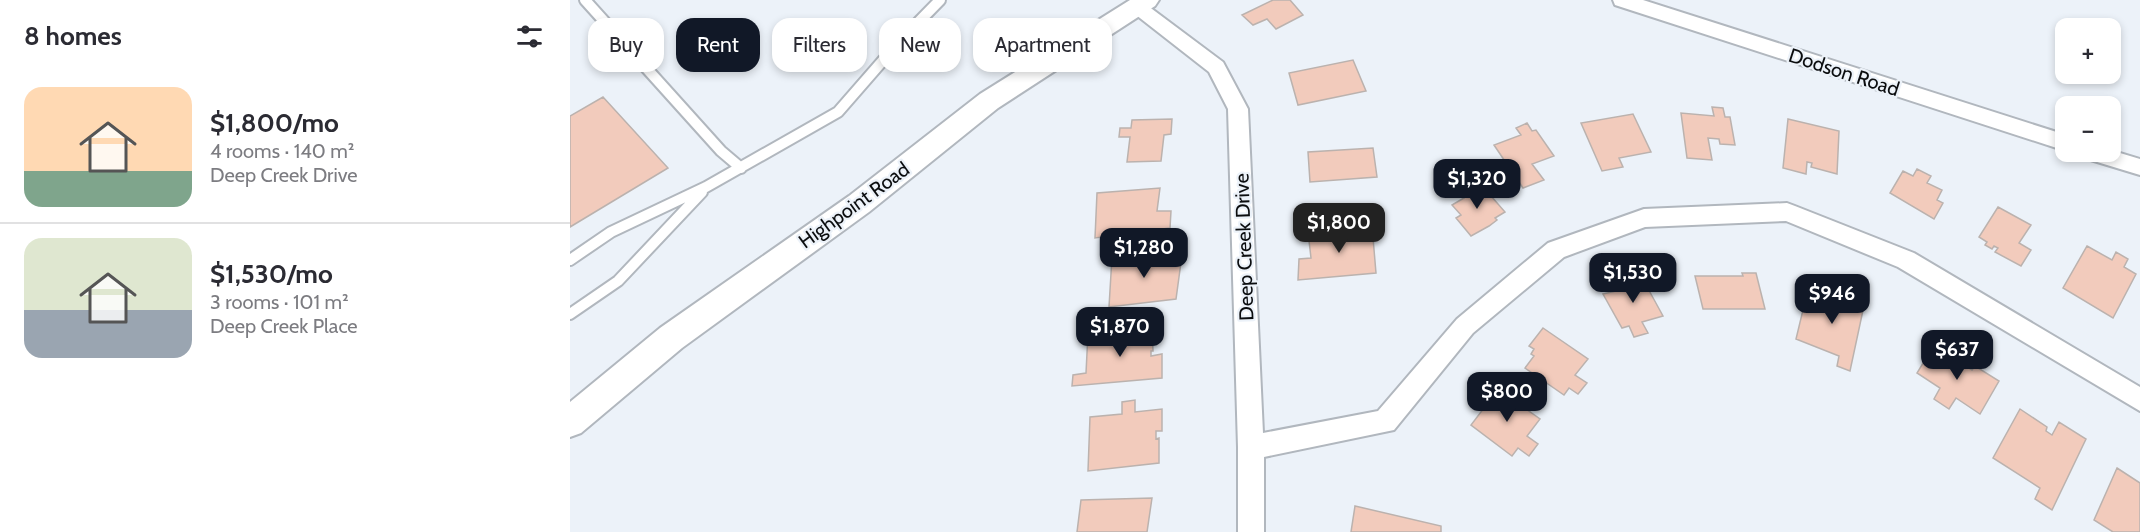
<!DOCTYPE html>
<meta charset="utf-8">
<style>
:root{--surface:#fff;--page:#f7f7f7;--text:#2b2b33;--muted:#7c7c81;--line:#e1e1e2;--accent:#111827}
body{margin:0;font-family:Cabin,sans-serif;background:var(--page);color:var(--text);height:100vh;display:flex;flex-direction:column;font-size:22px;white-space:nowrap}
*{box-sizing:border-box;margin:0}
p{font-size:20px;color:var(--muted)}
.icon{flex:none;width:33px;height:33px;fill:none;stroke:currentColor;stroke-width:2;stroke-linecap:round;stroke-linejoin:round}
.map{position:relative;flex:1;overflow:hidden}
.drawer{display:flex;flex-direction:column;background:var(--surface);width:570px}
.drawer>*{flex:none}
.hud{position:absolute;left:18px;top:18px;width:570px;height:54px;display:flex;gap:12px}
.fabs{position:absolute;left:1485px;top:18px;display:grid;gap:12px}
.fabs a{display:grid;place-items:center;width:66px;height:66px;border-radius:12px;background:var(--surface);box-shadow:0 3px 9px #0003;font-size:30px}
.price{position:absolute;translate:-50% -51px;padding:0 14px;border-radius:12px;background:var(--accent);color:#fff;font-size:20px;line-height:39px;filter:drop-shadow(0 2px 3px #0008)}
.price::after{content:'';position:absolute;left:50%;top:36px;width:18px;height:14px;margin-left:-9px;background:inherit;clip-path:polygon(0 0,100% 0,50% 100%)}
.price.on{background:#222;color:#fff}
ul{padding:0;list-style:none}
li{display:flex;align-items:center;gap:18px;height:150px;padding:0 24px}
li+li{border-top:2px solid var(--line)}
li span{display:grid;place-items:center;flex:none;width:168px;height:120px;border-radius:18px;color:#555}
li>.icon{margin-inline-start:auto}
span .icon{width:72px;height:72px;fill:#fffc;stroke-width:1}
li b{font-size:26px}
h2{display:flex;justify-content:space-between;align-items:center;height:72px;padding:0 24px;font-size:26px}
.pill{padding:0 21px;border-radius:18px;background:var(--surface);box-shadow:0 3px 9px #0003;font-size:21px;line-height:54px}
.pill.on{background:var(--accent);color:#fff}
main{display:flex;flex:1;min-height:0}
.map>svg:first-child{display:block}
.building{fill:#f2cbbc;stroke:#bbb2ae;stroke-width:1.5}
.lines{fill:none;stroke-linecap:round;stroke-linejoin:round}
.service-casing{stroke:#b1b7be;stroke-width:14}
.minor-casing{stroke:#b1b7be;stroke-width:4}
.tertiary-casing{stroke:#b1b7be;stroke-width:4}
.service{stroke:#fff;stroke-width:10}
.minor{fill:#fff;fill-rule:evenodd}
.tertiary{fill:#fff;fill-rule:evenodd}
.labels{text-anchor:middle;stroke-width:4.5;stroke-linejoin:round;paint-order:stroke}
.street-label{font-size:20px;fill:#0b0d0f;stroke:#ecf2f9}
</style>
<main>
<section class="drawer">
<h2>8 homes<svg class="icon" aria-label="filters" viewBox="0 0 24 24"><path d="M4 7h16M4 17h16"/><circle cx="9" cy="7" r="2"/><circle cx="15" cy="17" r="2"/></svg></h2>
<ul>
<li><span style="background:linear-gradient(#ffd9b3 70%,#7fa58c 0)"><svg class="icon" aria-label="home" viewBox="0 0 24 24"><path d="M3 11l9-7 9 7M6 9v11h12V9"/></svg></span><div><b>$1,800/mo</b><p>4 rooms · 140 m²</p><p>Deep Creek Drive</p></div></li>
<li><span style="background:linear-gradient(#dfe7d0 60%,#9aa5b1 0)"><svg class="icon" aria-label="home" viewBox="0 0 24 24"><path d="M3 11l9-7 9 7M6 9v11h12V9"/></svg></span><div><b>$1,530/mo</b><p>3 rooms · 101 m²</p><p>Deep Creek Place</p></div></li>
</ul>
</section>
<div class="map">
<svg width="1570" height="532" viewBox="0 0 1570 532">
<rect width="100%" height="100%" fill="#ecf2f9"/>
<!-- building -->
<path class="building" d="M703,0h17l13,15 -27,14 -9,-10 -14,6 -11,-10z
M783,60l13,31 -68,14 -9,-32z
M33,97l65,71 -98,59v-111z
M1142,107l11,1 2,9h5l5,28 -15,-1 -1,-5 -11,-1 4,22 -25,-2 -6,-45 33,3z
M1063,114l18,38 -32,6 4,9 -21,4 -21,-48z
M602,119l-1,15 -7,1 -3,26 -34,1 3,-25h-11l1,-9h11l1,-8z
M1218,119l51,12 -2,43 -26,-7 1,-4 -5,-1 -1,12 -23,-6z
M957,123l5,8 4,-1 18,26 -22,8 12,16 -21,8 -29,-43 27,-10 -5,-7z
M803,148l4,29 -67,5 -2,-30z
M1347,169l14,7 -4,7 15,7 -5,10 6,3 -9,16 -44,-26 13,-22 10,5z
M899,184l6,8 9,-4 21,24 -10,6 2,2 -8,6 -18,10 -15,-18 5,-3 -9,-10 12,-7 -7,-8z
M590,188l-3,23h14l-1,17 -75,10 2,-45z
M1428,207l33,18 -12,18 12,7 -10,16 -26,-14 3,-4 -4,-2 -2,3 -7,-4 2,-3 -8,-5z
M802,226l4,47 -78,7 1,-21 12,-1 -3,-26z
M1517,246l25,14 4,-8 12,7 -4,8 12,7 -23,44 -50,-30z
M612,255l-6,44 -67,8 3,-50z
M1172,273h14l9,36h-62l-8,-33h48z
M1070,274l23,42 -21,6 6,11 -14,4 -5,-11 -7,2 -19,-34 13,-3 -2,-4 5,-1 -2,-5z
M1238,289l31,12 2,-8 24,8 -15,70 -13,-5 2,-10 -43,-17z
M582,327l1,24h-2v5l11,-2v24l-90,8 1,-11 13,-2 2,-40z
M973,328l45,31 -13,16 12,8 -9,11 -9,-6 -5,7 -39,-27 9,-12 -3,-2 3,-5 -5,-3z
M1364,345l38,25 3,-4 24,15 -19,33 -24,-16 -7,11 -15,-10 6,-11 -23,-15z
M925,387l45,32 -13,17 11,8 -9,12 -11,-8 -6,8 -41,-31 13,-17 -4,-2z
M565,400v12l27,-3v22h-6v8l3,-1v25l-71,8 2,-54 32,-3v-12z
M1450,409l27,18 -1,4 6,4 7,-13 27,17 -34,71 -17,-11 5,-11 -47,-30z
M1547,468l23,15v49h-27l-19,-12z
M582,498l-5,34h-70l4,-32z
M785,506l86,20v6h-90z"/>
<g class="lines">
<defs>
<path id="service" d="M15,0l136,151 20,17
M0,260l41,-28 95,-45 132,-75 61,-70 41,-42
M0,314l48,-33 84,-89"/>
<path id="minor" d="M570,0l83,62 25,47 15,324 115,-22 79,-92 91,-76 96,-34 143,-6 8,3 119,47 226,134v24l-242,-144 -112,-46 -141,6 -81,30 -91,76 -79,97 -130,27v75h-26v-85l-10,-338 -19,-37 -78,-61 -2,-5 2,-5z
M1043,0h30l423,135v16l-451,-146z
M1540,150l30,9v16l-56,-17 -3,-6z"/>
<path id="tertiary" d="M560,0h29l-4,6 -157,102 -129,104 -187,136 -101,85 -11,4v-35l90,-74 189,-132 131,-102z"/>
</defs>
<!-- service casing -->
<use href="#service" class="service-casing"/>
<!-- minor casing -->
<use href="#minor" class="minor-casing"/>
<!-- tertiary casing -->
<use href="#tertiary" class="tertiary-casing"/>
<!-- service -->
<use href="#service" class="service"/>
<!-- minor -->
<use href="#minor" class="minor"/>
<!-- tertiary -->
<use href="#tertiary" class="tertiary"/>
</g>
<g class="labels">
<!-- street labels -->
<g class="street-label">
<text transform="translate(1274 72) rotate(18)" y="7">Dodson Road</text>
<text transform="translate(284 205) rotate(-36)" y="7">Highpoint Road</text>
<text transform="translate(674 247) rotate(-92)" y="7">Deep Creek Drive</text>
</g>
</g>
</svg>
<div class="fabs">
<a>+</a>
<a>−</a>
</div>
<b class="price" style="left:907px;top:210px">$1,320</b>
<b class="price on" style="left:769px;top:254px">$1,800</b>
<b class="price" style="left:574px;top:279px">$1,280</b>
<b class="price" style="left:1063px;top:304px">$1,530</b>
<b class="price" style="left:1262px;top:325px">$946</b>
<b class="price" style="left:550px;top:358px">$1,870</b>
<b class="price" style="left:1387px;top:381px">$637</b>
<b class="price" style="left:937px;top:423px">$800</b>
<div class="hud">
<a class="pill">Buy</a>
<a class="pill on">Rent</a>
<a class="pill">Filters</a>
<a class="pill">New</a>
<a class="pill">Apartment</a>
</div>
</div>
</main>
